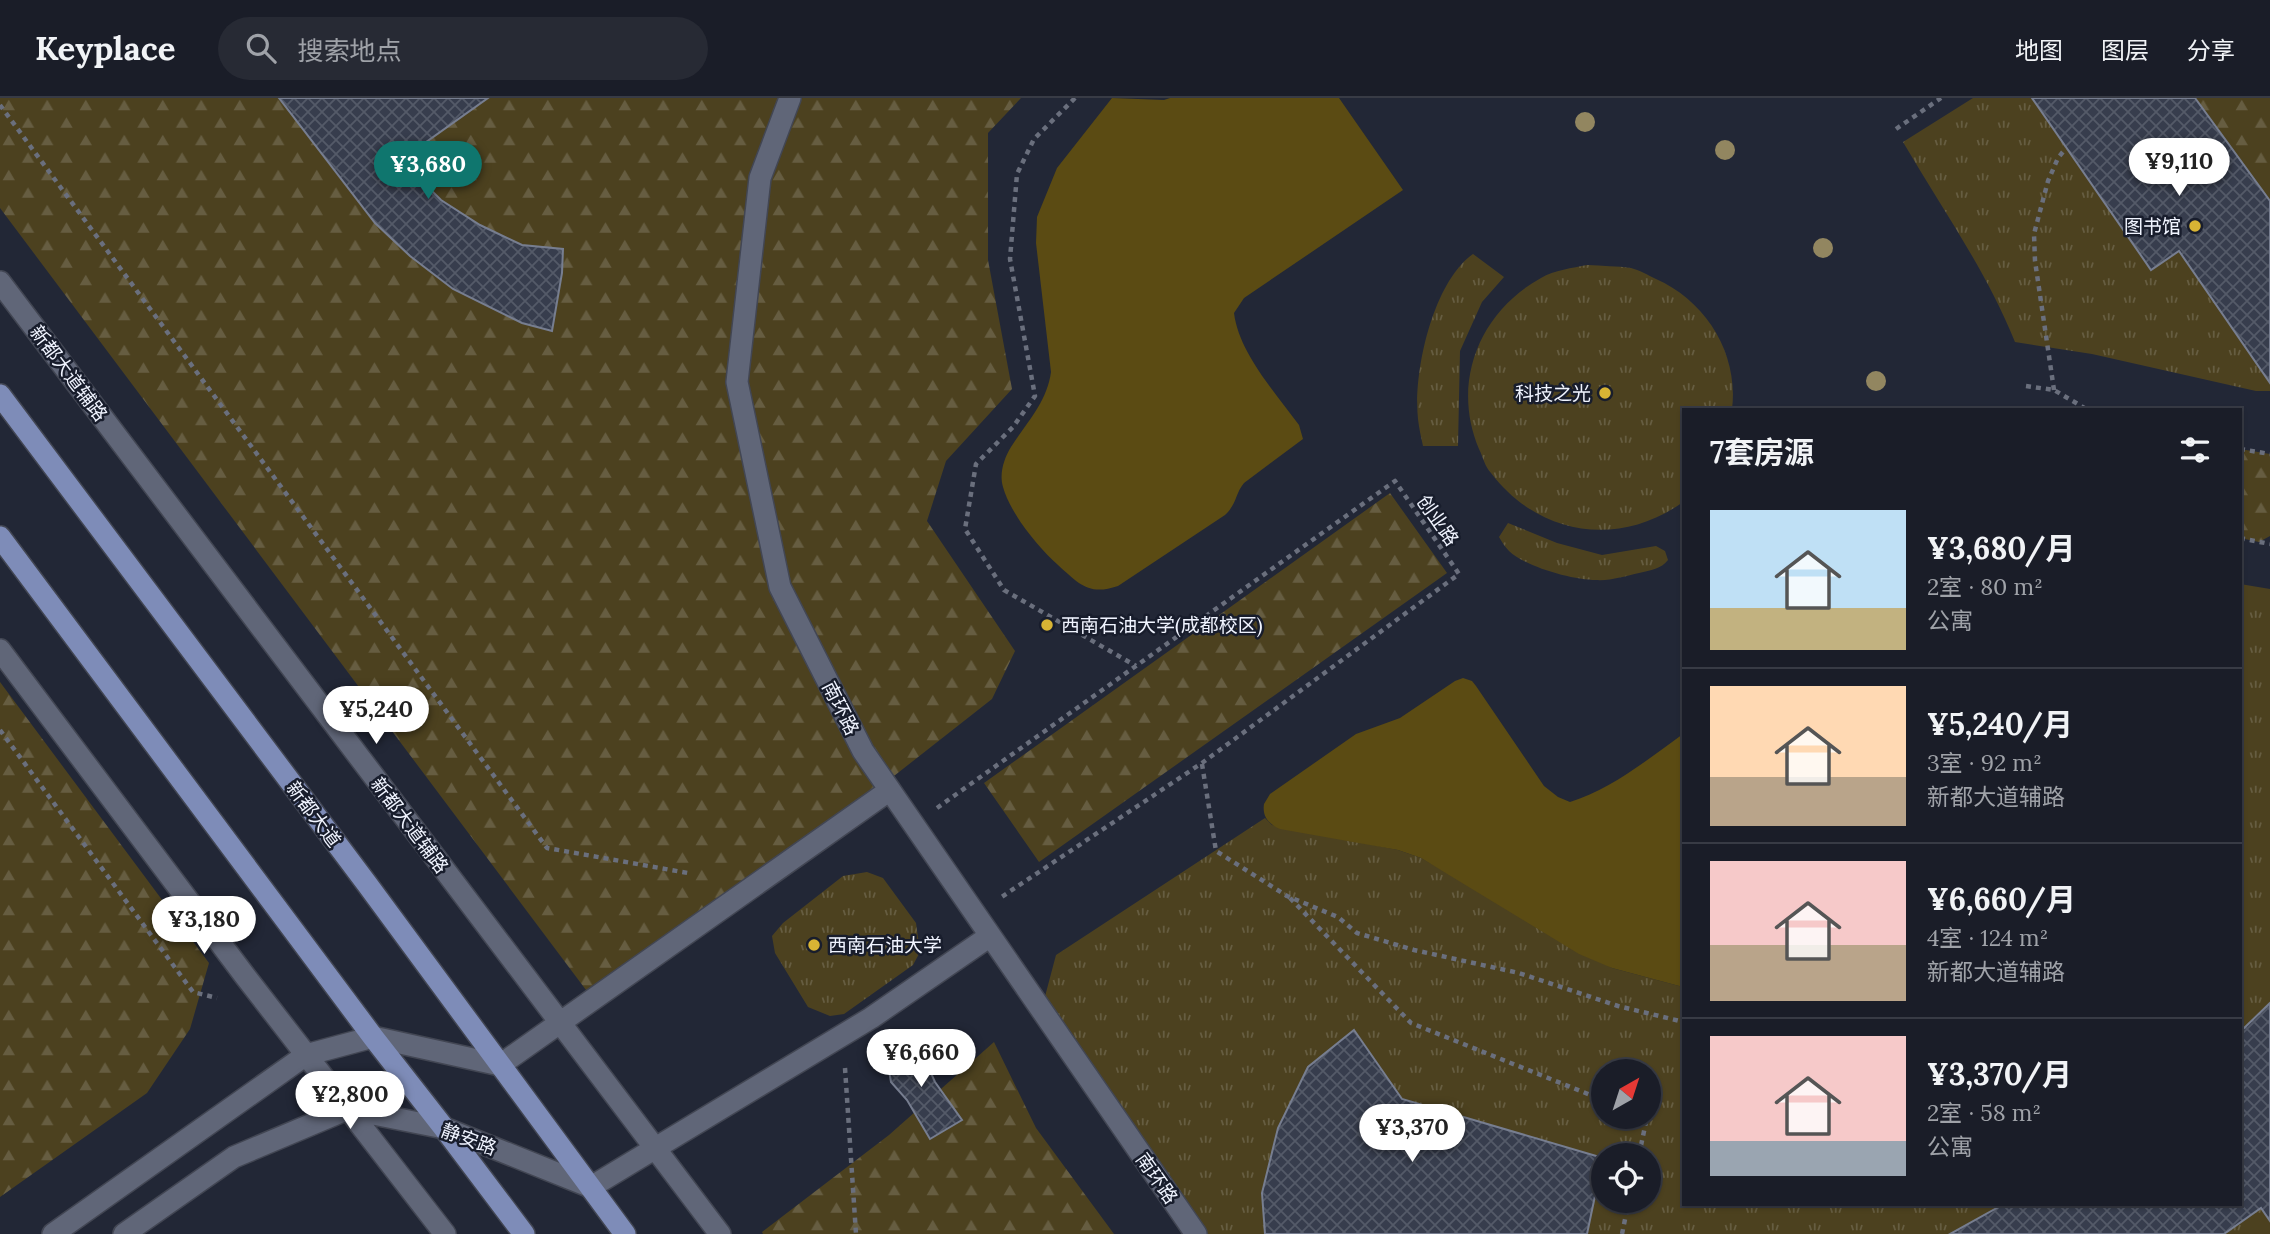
<!DOCTYPE html>
<html lang="zh">
<meta charset="utf-8">
<style>
:root{--surface:#1a1d28;--page:#272a34;--text:#f1f3f6;--muted:#9fa2a8;--line:#383b45;--accent:#0f766e}
body{margin:0;font-family:Lora,"Noto Sans SC",serif;background:var(--page);color:var(--text);height:100vh;display:flex;flex-direction:column;font-size:26px;white-space:nowrap}
*{box-sizing:border-box;margin:0}
p{font-size:23px;color:var(--muted)}
.icon{flex:none;width:38px;height:38px;fill:none;stroke:currentColor;stroke-width:2;stroke-linecap:round;stroke-linejoin:round}
.map{position:relative;flex:1;overflow:hidden}
.side{position:absolute;left:1682px;top:310px;width:560px;height:798px;display:flex;flex-direction:column;background:var(--surface);border-radius:0px;box-shadow:0 2px 5px #0004,0 0 0 2px var(--line)}
.side>*{flex:none}
.needle{width:46px;rotate:39deg}
.controls{position:absolute;left:1591px;top:961px;display:grid;gap:14px}
.controls a{display:grid;place-items:center;width:70px;height:70px;border-radius:50%;background:var(--surface);box-shadow:0 2px 5px #0004,0 0 0 2px var(--line);font-size:35px}
.price{position:absolute;translate:-50% -60px;padding:0 16px;border-radius:24px;background:#fff;color:#222;font-size:23px;line-height:46px;filter:drop-shadow(0 2px 4px #0008)}
.price::after{content:'';position:absolute;left:50%;top:42px;width:21px;height:16px;margin-left:-10px;background:inherit;clip-path:polygon(0 0,100% 0,50% 100%)}
.price.active{background:var(--accent);color:#fff}
ul{padding:0;list-style:none}
li{display:flex;align-items:center;gap:21px;height:175px;padding:0 28px}
li+li{border-top:2px solid var(--line)}
li span{display:grid;place-items:center;flex:none;width:196px;height:140px;border-radius:0px;color:#555}
li>.icon{margin-inline-start:auto}
span .icon{width:84px;height:84px;fill:#fffc;stroke-width:1}
li b{font-size:30px}
h2{display:flex;justify-content:space-between;align-items:center;height:84px;padding:0 28px;font-size:30px}
header{display:flex;align-items:center;gap:42px;box-sizing:border-box;height:98px;padding:0 35px;background:var(--surface);border-bottom:2px solid var(--line)}
header strong{font-size:33px}
nav{display:flex;gap:38px;margin-inline-start:auto;font-size:24px}
.search{width:490px;height:63px;background:var(--page);display:flex;align-items:center;gap:18px;box-sizing:border-box;padding:0 24px;border-radius:38px;color:var(--muted);font-size:26px}
.map>svg:first-child{display:block}
.grass{fill:url(#grass-tufts);fill-rule:evenodd}
.forest{fill:url(#forest-firs)}
.water{fill:#5b4b13}
.building{fill:url(#building-cross-hatch);stroke:#777e90;stroke-width:2}
.lines{fill:none;stroke-linecap:round;stroke-linejoin:round}
.minor-casing{stroke:#424653;stroke-width:24}
.major-casing{stroke:#424653;stroke-width:24}
.path{stroke:#6a6f7d;stroke-width:4.5;stroke-dasharray:5 5;stroke-linecap:butt}
.minor{stroke:#606678;stroke-width:21}
.major{stroke:#7e8cb8;stroke-width:21}
.tree{fill:#928660}
.poi-dot{fill:#d8b434;stroke:#181d2c;stroke-width:2.5}
.labels{text-anchor:middle;stroke-width:5;stroke-linejoin:round;paint-order:stroke}
.poi-label{font-size:19px;fill:#f0f4ff;stroke:#181d2c;text-anchor:end}
.street-label{font-size:19px;fill:#f0f4ff;stroke:#181d2c}
</style>
<header>
<strong>Keyplace</strong>
<div class="search"><svg class="icon" aria-label="search" viewBox="0 0 24 24"><circle cx="10" cy="10" r="6"/><path d="M15 15l6 6"/></svg>搜索地点</div>
<nav><a>地图</a><a>图层</a><a>分享</a></nav>
</header>
<div class="map">
<svg width="2270" height="1136" viewBox="0 0 2270 1136">
<defs>
<pattern id="grass-tufts" width="24" height="20" patternUnits="userSpaceOnUse" patternTransform="scale(1.75)"><rect width="24" height="20" fill="#4c411f"/><path d="M3 7l-1-3M5 7V3M7 7l1-3M15 17l-1-3M17 17v-4M19 17l1-3" fill="none" stroke="#665d41"/></pattern>
<pattern id="forest-firs" width="22" height="20" patternUnits="userSpaceOnUse" patternTransform="scale(1.75)"><rect width="22" height="20" fill="#4c411f"/><path d="M5 1l3.5 6h-7zM16 11l3.5 6h-7z" fill="#665d41"/></pattern>
<pattern id="building-cross-hatch" width="8" height="8" patternUnits="userSpaceOnUse" patternTransform="scale(1.75)"><rect width="8" height="8" fill="#373d4d"/><path d="M0 0l8 8M0 8l8-8" fill="none" stroke="#545a68"/></pattern>
</defs>
<rect width="100%" height="100%" fill="#222736"/>
<!-- grass -->
<path class="grass" d="M1973,0h59l119,172 28,-19 91,132v8h-14l-164,-37 -77,-12c-29,-72 -73,-133 -112,-200z
M1473,156l31,23 -22,25 -22,49 -2,95h-35c-2,-9 -4,-18 -5,-27 -5,-47 15,-137 55,-165z
M1587,167c15,1 30,1 44,3 8,2 17,7 25,11 50,22 83,75 76,130l-48,1 -1,92c-64,46 -144,34 -192,-29 -6,-6 -8,-16 -12,-24 -28,-66 0,-137 62,-171 13,-8 32,-10 46,-13z
M1508,425l49,20 45,12 54,-9 9,5 3,9c-7,9 -17,10 -29,13 -13,3 -29,8 -43,7 -23,0 -70,-13 -87,-29 -4,-4 -7,-9 -10,-14z
M2240,486l30,5v645h-1063l-164,-230 13,-49 209,-137 7,7 126,25 23,8 191,110 71,19 1,217h556zM1603,973h45v45h-45zM1603,1057h45v45h-45z
M867,774l16,6 33,45 4,29 -7,13 -69,49 -14,2 -22,-9 -33,-54 -3,-17 11,-13 60,-47z"/>
<!-- forest -->
<path class="forest" d="M0,0h1021l-33,35v127l24,129 -66,72 -19,60 88,130 -23,48 -163,128 -240,167 -589,-786z
M2195,0h75v103z
M2240,351l30,5v82l-11,6 -19,-4z
M1390,395l57,80 -408,289 -55,-79z
M0,584l209,281 -19,66 -43,64 -147,104z
M994,944l42,86 78,106h-351l-1,-2 127,-97z"/>
<!-- water -->
<path class="water" d="M1112,0l52,2 6,-2h169l64,92 -159,108 -10,15c5,40 41,79 65,112l4,14 -59,44c-9,11 -7,21 -19,32l-107,71c-29,10 -39,-2 -60,-21 -20,-18 -48,-52 -55,-78 -4,-13 1,-29 8,-40 16,-25 36,-45 40,-75l-15,-129 1,-26 20,-49z
M1463,580l9,3 4,5 68,100 14,11 12,5c42,-13 78,-43 113,-68v253l-71,-19 -33,-14 -158,-96 -23,-8 -118,-21c-11,-5 -18,-12 -16,-25l6,-10 86,-60 44,-16 55,-37z"/>
<!-- building -->
<path class="building" d="M279,0h209l-87,62 40,40 39,25 42,20 41,4 -1,24 -10,58 -30,-8 -69,-34 -43,-33 -35,-33z
M2032,0h163l75,103v182l-91,-132 -28,19z
M2270,905v218l-9,-13 -37,26h-274l54,-30h236v-172z
M1354,932l48,69 201,59 -16,76h-322l-3,-41 16,-65 30,-61z
M915,940l20,44 27,38 -32,19 -23,-39 -16,-18 -5,-28z"/>
<g class="lines">
<defs>
<path id="minor" d="M790,0l-30,80 -23,204 43,205 83,164 333,483
M0,184l720,952
M0,552l245,326 200,258
M53,1136l253,-179 67,-18 127,28 390,-275
M124,1136l110,-77 114,-48 96,19 147,59 280,-169 119,-82"/>
<path id="major" d="M0,297l367,489 258,350
M0,439l373,500 71,91 80,106"/>
</defs>
<!-- minor casing -->
<use href="#minor" class="minor-casing"/>
<!-- major casing -->
<use href="#major" class="major-casing"/>
<!-- path -->
<path class="path" d="M1075,0l-41,41 -17,35 -7,85 25,137 -22,31 -37,37 -11,65 39,61 132,76
M0,7l547,743 141,25
M1896,31l45,-31
M2026,288l28,4 34,20
M2054,292l-19,-129 -1,-27 14,-53 10,-23 8,-10
M2240,351l30,5
M2240,440l30,6
M0,632l193,262 24,6
M1202,666l14,87 71,45 51,21 19,16 57,17 105,23 99,33 66,16
M937,710l458,-327 64,93 -257,189 -202,135
M1290,800l121,125 192,77
M845,970l11,166
M1639,1057l8,-38 -2,-1
M1622,1136l7,-34"/>
<!-- minor -->
<use href="#minor" class="minor"/>
<!-- major -->
<use href="#major" class="major"/>
</g>
<!-- trees -->
<g class="tree">
<circle cx="1585" cy="24" r="10"/>
<circle cx="1725" cy="52" r="10"/>
<circle cx="1823" cy="150" r="10"/>
<circle cx="1876" cy="283" r="10"/>
</g>
<!-- markers -->
<g class="poi-dot">
<circle cx="2195" cy="128" r="7"/>
<circle cx="1605" cy="295" r="7"/>
<circle cx="1047" cy="527" r="7"/>
<circle cx="814" cy="847" r="7"/>
</g>
<g class="labels">
<!-- poi labels -->
<g class="poi-label">
<text x="2181" y="135">图书馆</text>
<text x="1591" y="302">科技之光</text>
<text x="1061" y="534" text-anchor="start">西南石油大学(成都校区)</text>
<text x="828" y="854" text-anchor="start">西南石油大学</text>
</g>
<!-- street labels -->
<g class="street-label">
<text transform="translate(69 275) rotate(53)" y="7">新都大道辅路</text>
<text transform="translate(1438 422) rotate(55)" y="7">创业路</text>
<text transform="translate(841 610) rotate(63)" y="7">南环路</text>
<text transform="translate(314 716) rotate(53)" y="7">新都大道</text>
<text transform="translate(410 727) rotate(53)" y="7">新都大道辅路</text>
<text transform="translate(469 1041) rotate(20)" y="7">静安路</text>
<text transform="translate(1157 1080) rotate(55)" y="7">南环路</text>
</g>
</g>
</svg>
<div class="controls">
<a><svg class="needle" viewBox="-14 -14 28 28"><path d="M0-13l5 13h-10z" fill="#e53935"/><path d="M0 13l5-13h-10z" fill="#9fa2a8"/></svg></a>
<a><svg class="icon" aria-label="locate" viewBox="0 0 24 24"><circle cx="12" cy="12" r="6"/><path d="M12 2v4M12 18v4M2 12h4M18 12h4"/></svg></a>
</div>
<b class="price" style="left:2179px;top:100px">¥9,110</b>
<b class="price active" style="left:428px;top:103px">¥3,680</b>
<b class="price" style="left:376px;top:648px">¥5,240</b>
<b class="price" style="left:204px;top:858px">¥3,180</b>
<b class="price" style="left:921px;top:991px">¥6,660</b>
<b class="price" style="left:350px;top:1033px">¥2,800</b>
<b class="price" style="left:1412px;top:1066px">¥3,370</b>
<section class="side">
<h2>7套房源<svg class="icon" aria-label="filters" viewBox="0 0 24 24"><path d="M4 7h16M4 17h16"/><circle cx="9" cy="7" r="2"/><circle cx="15" cy="17" r="2"/></svg></h2>
<ul>
<li><span style="background:linear-gradient(#bfe0f5 70%,#c2b280 0)"><svg class="icon" aria-label="home" viewBox="0 0 24 24"><path d="M3 11l9-7 9 7M6 9v11h12V9"/></svg></span><div><b>¥3,680/月</b><p>2室 · 80 m²</p><p>公寓</p></div></li>
<li><span style="background:linear-gradient(#ffd9b3 65%,#b9a48a 0)"><svg class="icon" aria-label="home" viewBox="0 0 24 24"><path d="M3 11l9-7 9 7M6 9v11h12V9"/></svg></span><div><b>¥5,240/月</b><p>3室 · 92 m²</p><p>新都大道辅路</p></div></li>
<li><span style="background:linear-gradient(#f6c9c9 60%,#b9a48a 0)"><svg class="icon" aria-label="home" viewBox="0 0 24 24"><path d="M3 11l9-7 9 7M6 9v11h12V9"/></svg></span><div><b>¥6,660/月</b><p>4室 · 124 m²</p><p>新都大道辅路</p></div></li>
<li><span style="background:linear-gradient(#f6c9c9 75%,#9aa5b1 0)"><svg class="icon" aria-label="home" viewBox="0 0 24 24"><path d="M3 11l9-7 9 7M6 9v11h12V9"/></svg></span><div><b>¥3,370/月</b><p>2室 · 58 m²</p><p>公寓</p></div></li>
</ul>
</section>
</div>
